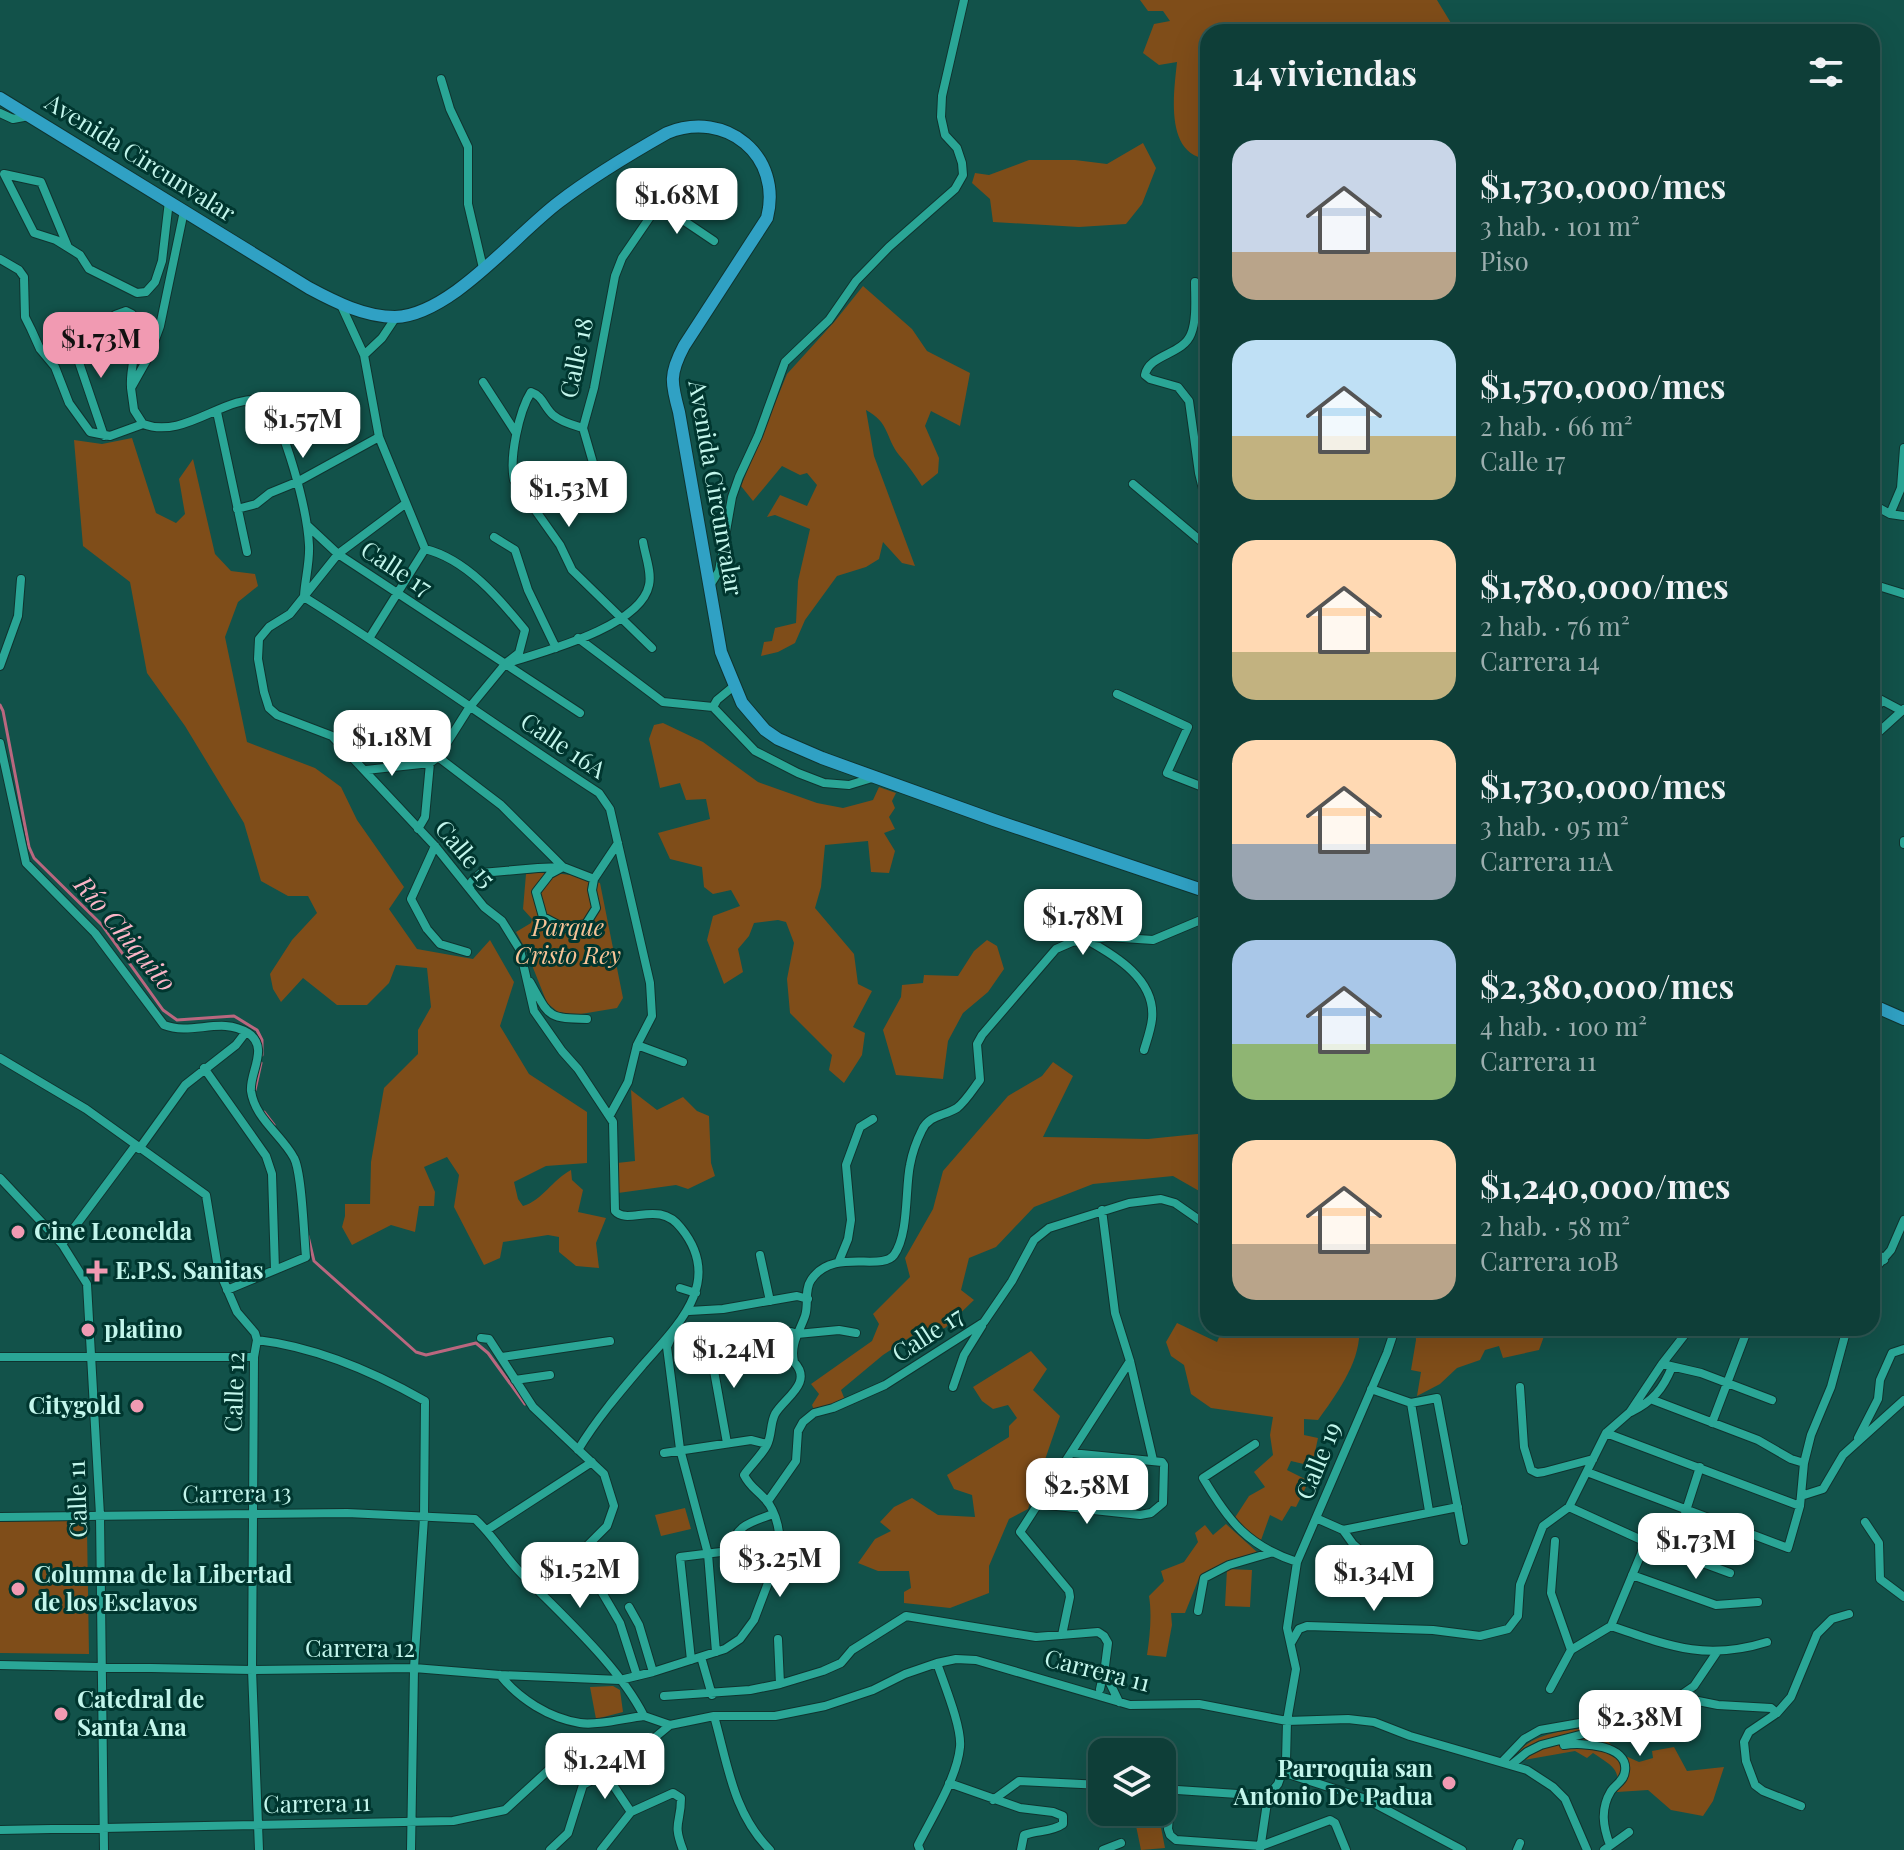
<!DOCTYPE html>
<html lang="es">
<meta charset="utf-8">
<style>
:root{--surface:#0e3e38;--page:#1c4943;--text:#f1f3f6;--muted:#9baeae;--line:#2e5753;--accent:#f19ab2}
body{margin:0;font-family:"Playfair Display",serif;background:var(--page);color:var(--text);height:100vh;display:flex;flex-direction:column;font-size:30px;white-space:nowrap}
*{box-sizing:border-box;margin:0}
p{font-size:26px;color:var(--muted)}
.icon{flex:none;width:44px;height:44px;fill:none;stroke:currentColor;stroke-width:2;stroke-linecap:round;stroke-linejoin:round}
.map{position:relative;flex:1;overflow:hidden}
.side{position:absolute;left:1200px;top:24px;width:680px;height:1312px;display:flex;flex-direction:column;background:var(--surface);border-radius:24px;box-shadow:0 8px 32px #0002,0 0 0 2px var(--line)}
.side>*{flex:none}
.buttons{position:absolute;left:1088px;top:1738px;display:grid;gap:16px}
.buttons a{display:grid;place-items:center;width:88px;height:88px;border-radius:16px;background:var(--surface);box-shadow:0 8px 32px #0002,0 0 0 2px var(--line);font-size:40px}
.price{position:absolute;translate:-50% -68px;padding:0 18px;border-radius:16px;background:#fff;color:#222;font-size:26px;line-height:52px;filter:drop-shadow(0 2px 4px #0008)}
.price::after{content:'';position:absolute;left:50%;top:48px;width:24px;height:18px;margin-left:-12px;background:inherit;clip-path:polygon(0 0,100% 0,50% 100%)}
.price.current{background:var(--accent);color:#111}
ul{padding:0;list-style:none}
li{display:flex;align-items:center;gap:24px;height:200px;padding:0 32px}
li span{display:grid;place-items:center;flex:none;width:224px;height:160px;border-radius:24px;color:#555}
li>.icon{margin-inline-start:auto}
span .icon{width:96px;height:96px;fill:#fffc;stroke-width:1}
li b{font-size:34px}
h2{display:flex;justify-content:space-between;align-items:center;height:96px;padding:0 32px;font-size:34px}
.map>svg:first-child{display:block}
.green{fill:#7f4d19}
.lines{fill:none;stroke-linecap:round;stroke-linejoin:round}
.stream{stroke:#ba677f;stroke-width:3}
.minor-casing{stroke:#0f342f;stroke-width:10}
.primary-casing{stroke:#0f342f;stroke-width:14}
.minor{stroke:#2aa696;stroke-width:8}
.primary{stroke:#30a1c4;stroke-width:12}
.poi-dot{fill:#f19ab2;stroke:#00362f;stroke-width:3}
.labels{text-anchor:middle;stroke-width:6;stroke-linejoin:round;paint-order:stroke}
.street-label{font-size:24px;fill:#c3f6ec;stroke:#00362f}
.park-label{font-size:24px;font-style:italic;fill:#f8c497;stroke:#00362f}
.poi-label{font-size:24px;font-weight:bold;fill:#c3f6ec;stroke:#00362f;text-anchor:start}
.water-label{font-size:26px;font-style:italic;fill:#fab5c7;stroke:#00362f}
</style>
<div class="map">
<svg width="1904" height="1850" viewBox="0 0 1904 1850">
<rect width="100%" height="100%" fill="#12524a"/>
<!-- green -->
<path class="green" d="M1140,0h297l14,23 12,3 4,6h-259l-1,127c-43,-5 -33,-67 -30,-97l-18,3 -16,-12 11,-29 16,-3 -7,-10h-15z
M1143,143l13,25 -14,36 -16,20 -47,3 -86,-5 -3,-23 -18,-16 3,-10 14,2 40,-15h46l32,4z
M863,286l49,43 15,22 43,22 -10,53 -29,-15 -6,15 14,32 -1,15 -16,13c-7,-11 -14,-21 -23,-31 -14,-18 -9,-32 -33,-45l8,46 41,110 -13,-3 -19,-21 -4,17 -13,8 -29,9 -32,44 -10,23 -17,9 -17,4 3,-14 8,-1 3,-13 21,-5 2,-42 12,-52 -35,-14 -8,2 13,-22 27,11 10,-21 -10,-12 -7,2 -18,-9 -29,35 -12,-15 46,-112 48,-53z
M132,438l24,75 20,10 9,-9 -6,-35 14,-20 22,95 16,17 24,3 3,12 -20,16 -13,35 22,105 68,26 26,19 16,33 47,67 -15,22 28,40 56,10 17,-19 24,42 -14,44 29,48 58,38v51l-41,3 -32,16 4,17 5,7c20,-6 29,-26 48,-36l1,10 11,10 -5,22 28,6 -10,25 3,25 -23,-2 -17,-14v-15l-11,-2 -45,7 -3,16 -16,7 -30,-58 5,-32 -12,-18 -23,10 11,25 -1,14h-15l-4,26 -24,-7 -39,20 -10,-18 3,-11v-12h25l1,-42 13,-74 34,-34v-24l13,-23 -4,-39 -31,-3 -7,18 -22,22h-30l-34,-27 -22,24 -8,-13 -3,-15 22,-34 25,-27 -9,-17h-20l-27,-15 -17,-58 -59,-97 -38,-53 -17,-91 -47,-36 -9,-106 28,4z
M663,723l40,19 55,40 59,21 26,5 30,-8 6,-13 17,6 -4,8 3,7 -6,9 6,12 -11,4 11,18 -6,22 -18,-1 -3,-31 -43,4 -4,42 -6,21 39,46 4,30 14,7 -19,36 12,6 -3,22 -18,28 -15,-13 3,-15 -42,-42 -3,-34 7,-36 -8,-21 -8,-2 -24,3 -5,13 -11,13 5,23 -19,12 -17,-44 6,-24 27,-10 -9,-16 -18,4 -9,-7 -2,-20 -32,-8 -12,-26 52,-14 -4,-20 -20,1 -6,-17 -20,5 -11,-49 5,-14z
M542,872l30,3 28,8 23,115 -6,10 -42,7 -17,-3 -11,-9 -21,-53 -10,-18 15,-9 1,-4 -9,-10 3,-35z
M987,940l10,6 7,23 -16,23 -25,21 -15,28 -5,38 -47,-4 -13,-45 18,-33 1,-12 21,-2 1,-8 34,1 16,-25z
M1053,1062l20,14 -30,61 105,2 59,-6 1,63 -35,-20 -80,8 -59,23 -38,40 -27,11 -8,32 13,10 -29,28 -24,2 -38,25 -42,35 4,10 -31,10 -2,-5 7,-11 -8,-10 61,-43 7,-17 -6,-10 37,-37 -5,-19 28,-49 10,-38 65,-75 34,-20z
M631,1090l26,20 26,-13 14,14 12,5 2,47 4,13 -27,13 -12,-4 -58,8 -1,-30 18,-2z
M1177,1323l40,19 6,-14h136c3,32 -23,67 -41,92l-14,-1v16l14,3 -6,28 -21,-5 -4,9 22,11 -13,26 -5,-1 -9,15 -12,-6 -10,28 -26,-24 15,-23 16,-9 -11,-15 19,-17 -3,-20 3,-18 -62,-9 -20,-14 -7,-29 -13,-9 -5,-14z
M1415,1328h68l9,6 4,-6h51l-8,22 -36,8 -4,-12 -14,4 -5,10 -23,8 -17,16 -23,12 4,-24 -10,-2 5,-30z
M1031,1351l16,18 -14,21 27,26 -32,93 -19,10 -20,47v27l-39,15 -46,-5v-11l7,-4 -2,-17h-31l-20,-8 17,-24 16,-8 -11,-9 14,-15 18,-9 26,17 37,2 -3,-22 -18,-6 -7,-14 62,-38v-11l8,-8 -9,-13 -15,4 -11,-8 -9,-14z
M685,1508l6,21 -30,7 -6,-21z
M73,1519l9,4 5,7 2,124 -89,-1v-131z
M1226,1524l31,28 -29,9 -29,17 -14,35h-14l1,12 -6,32 -19,-2c3,-19 5,-41 2,-59l15,-15 -3,-10 23,-9 14,-20 -3,-9 10,-8 8,10z
M1227,1569l25,1 -2,37 -25,-1z
M613,1686l7,4 3,22 -27,7 -6,-32z
M1593,1727l28,27 18,8 14,-4 -1,-7 22,-4 13,24 37,-4 -11,34 -10,15 -32,-6 -23,-20 -31,2c4,-24 -5,-26 -24,-39l-6,5 -12,-7 -51,9 -11,-3c20,-25 51,-26 80,-30z
M1159,1817l6,31 -24,2 -6,-29z"/>
<g class="lines">
<!-- stream -->
<path class="stream" d="M0,705l3,6 26,136 5,11 68,67 61,85 14,10 57,-4 23,14 5,10v15
M255,1090l6,-27
M264,1112l10,13
M308,1236l6,25 102,91 10,3 50,-12 12,10 37,51"/>
<defs>
<path id="minor" d="M441,79l9,30 18,38v57l15,64
M0,113l13,6 16,-3
M659,204l55,37
M184,211l-24,115 -11,30 -18,32 3,22 9,14c42,16 81,-30 121,-24 22,28 43,109 45,145 1,17 -4,34 -5,51
M68,247l-27,-65 -37,-8 30,59 22,7 24,15 9,14 48,24 9,-1 9,-10 7,-21 7,-60
M0,259l19,11 5,7 1,40 6,12 9,20 15,18 14,36 21,29 20,4 33,-12
M1195,282c0,16 2,37 -4,52 -8,21 -42,20 -46,41l5,4 28,8 11,14 10,72 9,36
M341,305l23,50
M115,315l11,-4 6,3c12,26 -3,47 -1,73
M69,333l35,103
M483,382l33,51
M217,412l30,140
M583,428c-10,-3 -22,-6 -30,-13 -9,-8 -10,-19 -22,-23 -12,19 -22,66 -17,88l46,65 12,25 80,78
M598,480l-15,-52 11,-40 21,-112 7,-18 54,-79
M1133,484l75,63
M405,504l-67,50 -48,60 -21,13 -10,12 -1,20 6,33 5,16 8,7 55,21 103,110 49,61 18,14 18,29 14,61 28,40 16,18 35,53 2,89c13,15 44,-12 66,17 44,54 -4,98 -39,138 -23,27 -46,54 -64,84
M1872,504l18,10 14,2
M237,509l19,-5 14,-11 27,-11 82,-45
M1890,514l11,-26 3,-40
M308,526l30,28 242,159
M494,537l21,13 13,40 28,58
M1872,584l32,10
M709,587l10,-16 13,-74 7,-20 19,-41 27,-74 44,-42 27,-39 33,-34 66,-58 8,-14 -1,-12 -5,-15 -12,-13 -4,-18 1,-21 22,-96
M304,597c100,62 196,132 295,196l11,16 40,174 2,33 -15,29 -9,37 -18,33
M370,637l55,-88
M578,638l85,64 50,5
M511,662c35,-11 130,-36 138,-77 3,-13 -4,-30 -6,-43
M0,666l18,-50 3,-37
M1117,694l71,33 -21,46 41,16
M1872,695l30,16
M713,707l42,44 43,22 26,10 25,2 23,-7
M713,707l4,-7 17,-14
M1872,715l9,-14
M1872,738l32,-29
M0,743l26,120 69,70 69,92c28,11 57,-9 84,8 22,14 1,40 3,58 4,28 31,44 43,67 8,14 10,79 12,99l-79,33
M438,757l63,48 62,62
M366,770l64,-7 8,-6 31,-49 37,-45 13,-10 6,-23c-26,-32 -59,-71 -100,-81l-46,-112 -15,-82 18,-17 14,-21
M418,829l7,-12 5,-54
M1904,841v3
M435,846l-24,53 16,30 13,15 27,8
M563,867l-13,7 -14,18 7,25 21,11 22,-4 10,-16 -4,-18 2,-11 24,-36
M470,889l2,-8 9,-8 57,-5 25,-1 31,12
M1087,940c29,16 69,40 65,79 -1,10 -5,21 -8,31
M530,982c20,35 16,36 57,37
M637,1045l46,17
M0,1058l86,51 120,86 12,73 19,44 18,21 2,7 -3,17 -2,313 7,180
M204,1068l62,88 6,18 3,96
M1872,1129l5,4v7l-5,9
M139,1149l46,-64 51,-40 10,-13
M0,1178l62,66 25,40 13,231 4,335
M1102,1210l13,103 15,48 23,99
M62,1244l73,-98
M1872,1248l12,12
M760,1255l10,46
M839,1261l9,-22 3,-19 -5,-55 14,-38 13,-8
M1872,1272l19,-22 13,-30
M680,1288l16,5
M689,1311l34,-2 74,-13 11,3
M675,1330l34,13 82,-11 6,2 42,-4 17,3
M481,1338l8,1 44,68 71,67 10,32 -7,20 -24,24 -3,8 1,8 19,23 20,34 17,53
M671,1338l-4,9 13,102 28,105 8,98
M257,1340c59,7 117,32 168,61l-1,117 -10,150 -3,182
M709,1343l18,100
M0,1357h254
M502,1357l108,-16
M1662,1364l28,-36
M515,1380l35,-5
M953,1387l11,-32 18,-29
M1520,1387l4,60 7,23 6,3 7,-1 49,-13
M1371,1389l40,14 26,-5 27,143
M1653,1400l105,40 33,19 13,4
M1411,1403l18,108
M1631,1412c22,-11 32,-23 41,-45
M1712,1423l36,-95
M1606,1433l194,73
M1858,1438l20,-39 2,-19 12,-27 12,-4
M1255,1444l-52,34c26,44 45,68 94,84
M664,1453l87,-13 16,4
M1587,1472l201,76 12,-42 4,-43 7,-28 20,-48 16,-59
M1801,1496l22,-7 20,-34 61,-55
M768,1501l28,-40 2,-30 5,-9 11,-9 19,-5 52,-23 99,-63 28,-41 22,-41 15,-12 80,-25 32,-4 14,4 33,23
M1038,1504l102,11 11,-2 12,-10 1,-38 -2,-3 -91,-9
M1569,1507l77,35 84,31
M0,1517l347,-4 128,6c17,15 28,35 44,52 40,42 98,92 125,145l26,9
M1318,1519l25,11 115,-23
M1865,1522l14,21 1,36 24,18
M487,1530l105,-68
M1343,1530l10,14 15,13
M1555,1541l-4,52 20,57
M1673,1551l27,-84
M1632,1575l84,30 42,-3
M629,1607l10,18 14,47
M1198,1611l6,-33 25,-13 41,-12
M1611,1626c58,20 95,35 156,16
M1062,1635l8,-38 -1,-6 -49,-59 110,-171
M778,1639l2,45
M1291,1643l8,-14 8,-3 126,4 47,6 28,-7 10,-13 2,-31 23,-59 26,-19 37,-74 24,-21 32,-48 39,9 71,27
M701,1657l11,38
M691,1660l-11,-103 49,-6c8,-27 20,-28 44,-37
M0,1665l252,5 162,-2 86,7 120,5 33,-8 72,-23 15,-10 14,-19 25,-66c3,-17 -2,-42 -14,-55 -8,-9 -15,-12 -21,-24 7,-10 17,-19 23,-30 5,-10 3,-21 8,-31 9,-16 39,-31 19,-52 -4,-18 5,-29 11,-46 4,-11 -1,-26 6,-36 22,-33 70,-8 83,-25 15,-21 11,-66 16,-90 2,-11 7,-25 12,-35 7,-15 22,-14 35,-22 9,-7 16,-19 23,-28l-3,-36 5,-9 74,-86 16,-7 36,-5 45,3 55,-23
M500,1675c19,24 49,43 80,48 16,3 46,-5 64,-7
M1100,1689l4,-18
M1550,1689l21,-39 40,-24 35,-84
M664,1696l86,-6 30,-6 43,-13 18,-8 11,-13 54,-34 130,21 62,-5 6,4 4,7 -3,23 3,13 11,23
M1678,1697l16,-11 23,-34
M1777,1713l14,-16 26,-63 15,-15 17,-5
M714,1716c14,49 19,97 56,134
M1564,1745c18,-3 65,0 61,26 -1,10 -9,13 -14,20 -11,18 -8,36 -1,54
M1502,1762l22,-23 16,-9 57,-10
M1511,1765l16,-13 14,-7 85,-22 52,-26 40,8 53,3 6,5 -28,19 -5,10 2,19 9,24 8,6 38,15
M1282,1772l84,27 96,51
M605,1773l26,39
M949,1783l71,25 33,4 10,4v8c-11,8 -26,6 -39,11l-3,15
M1162,1789l106,7
M1171,1789l-3,40 2,6 6,5 85,6 69,-26 5,3 11,27
M1268,1796l10,-12 8,-23 1,-40 9,-52 -9,-41 10,-66 90,-209 6,-18 -1,-7
M993,1800l26,-19 83,4
M0,1830l453,-9 52,-11 48,-44 63,-6
M550,1850l18,-17 15,-48 22,-12 12,-13 19,-7 34,-28 44,-9h61l50,-10 48,-16 32,-16 32,-11 19,-4 20,1 154,45 69,-1 88,17 61,-2 26,3 36,14 117,34 26,17 12,12 22,51
M601,1850l30,-38 42,-19 8,5c0,27 -9,23 2,52
M920,1850l-2,-5c14,-28 39,-67 42,-98 2,-20 -16,-63 -23,-84
M1103,1850l18,-7
M1260,1850l8,-54
M1517,1850l3,-7
M1604,1850l25,-18"/>
<path id="primary" d="M0,98l309,190c26,14 56,29 86,29 56,-2 120,-82 164,-115 34,-26 71,-48 108,-69 59,-24 116,23 100,85l-83,128c-15,28 -13,37 -5,66l42,240 21,51 23,27 13,9 44,19 172,62 214,72
M1872,1005l32,14"/>
</defs>
<!-- minor casing -->
<use href="#minor" class="minor-casing"/>
<!-- primary casing -->
<use href="#primary" class="primary-casing"/>
<!-- minor -->
<use href="#minor" class="minor"/>
<!-- primary -->
<use href="#primary" class="primary"/>
</g>
<!-- markers -->
<g class="poi-dot">
<circle cx="18" cy="1232" r="8"/>
<path d="M93 1259h8v8h8v8h-8v8h-8v-8h-8v-8h8z"/>
<circle cx="88" cy="1330" r="8"/>
<circle cx="137" cy="1406" r="8"/>
<circle cx="18" cy="1589" r="8"/>
<circle cx="61" cy="1714" r="8"/>
<circle cx="1449" cy="1783" r="8"/>
</g>
<g class="labels">
<!-- street labels -->
<g class="street-label">
<text transform="translate(140 158) rotate(32)" y="8">Avenida Circunvalar</text>
<text transform="translate(577 358) rotate(-78)" y="8">Calle 18</text>
<text transform="translate(715 488) rotate(80)" y="8">Avenida Circunvalar</text>
<text transform="translate(396 569) rotate(33)" y="8">Calle 17</text>
<text transform="translate(563 746) rotate(34)" y="8">Calle 16A</text>
<text transform="translate(465 854) rotate(50)" y="8">Calle 15</text>
<text transform="translate(928 1335) rotate(-33)" y="8">Calle 17</text>
<text transform="translate(235 1392) rotate(-88)" y="8">Calle 12</text>
<text transform="translate(1319 1461) rotate(-68)" y="8">Calle 19</text>
<text transform="translate(237 1494) rotate(-1)" y="8">Carrera 13</text>
<text transform="translate(78 1499) rotate(-92)" y="8">Calle 11</text>
<text x="360" y="1657">Carrera 12</text>
<text transform="translate(1097 1671) rotate(14)" y="8">Carrera 11</text>
<text transform="translate(317 1804) rotate(-1)" y="8">Carrera 11</text>
</g>
<!-- park labels -->
<g class="park-label">
<text x="568" y="936">Parque<tspan x="568" dy="28">Cristo Rey</tspan></text>
</g>
<!-- poi labels -->
<g class="poi-label">
<text x="34" y="1240">Cine Leonelda</text>
<text x="115" y="1279">E.P.S. Sanitas</text>
<text x="104" y="1338">platino</text>
<text x="121" y="1414" text-anchor="end">Citygold</text>
<text x="34" y="1583">Columna de la Libertad<tspan x="34" dy="28">de los Esclavos</tspan></text>
<text x="77" y="1708">Catedral de<tspan x="77" dy="28">Santa Ana</tspan></text>
<text x="1433" y="1777" text-anchor="end">Parroquia san<tspan x="1433" dy="28">Antonio De Padua</tspan></text>
</g>
<!-- water labels -->
<g class="water-label">
<text transform="translate(125 934) rotate(50)" y="9">Río Chiquito</text>
</g>
</g>
</svg>
<div class="buttons">
<a><svg class="icon" aria-label="layers" viewBox="0 0 24 24"><path d="M12 4l9 5-9 5-9-5zM3 14l9 5 9-5"/></svg></a>
</div>
<b class="price" style="left:677px;top:236px">$1.68M</b>
<b class="price current" style="left:101px;top:380px">$1.73M</b>
<b class="price" style="left:303px;top:460px">$1.57M</b>
<b class="price" style="left:569px;top:529px">$1.53M</b>
<b class="price" style="left:392px;top:778px">$1.18M</b>
<b class="price" style="left:1083px;top:957px">$1.78M</b>
<b class="price" style="left:734px;top:1390px">$1.24M</b>
<b class="price" style="left:1087px;top:1526px">$2.58M</b>
<b class="price" style="left:1696px;top:1581px">$1.73M</b>
<b class="price" style="left:780px;top:1599px">$3.25M</b>
<b class="price" style="left:580px;top:1610px">$1.52M</b>
<b class="price" style="left:1374px;top:1613px">$1.34M</b>
<b class="price" style="left:1640px;top:1758px">$2.38M</b>
<b class="price" style="left:605px;top:1801px">$1.24M</b>
<section class="side">
<h2>14 viviendas<svg class="icon" aria-label="filters" viewBox="0 0 24 24"><path d="M4 7h16M4 17h16"/><circle cx="9" cy="7" r="2"/><circle cx="15" cy="17" r="2"/></svg></h2>
<ul>
<li><span style="background:linear-gradient(#c9d6e8 70%,#b9a48a 0)"><svg class="icon" aria-label="home" viewBox="0 0 24 24"><path d="M3 11l9-7 9 7M6 9v11h12V9"/></svg></span><div><b>$1,730,000/mes</b><p>3 hab. · 101 m²</p><p>Piso</p></div></li>
<li><span style="background:linear-gradient(#bfe0f5 60%,#c2b280 0)"><svg class="icon" aria-label="home" viewBox="0 0 24 24"><path d="M3 11l9-7 9 7M6 9v11h12V9"/></svg></span><div><b>$1,570,000/mes</b><p>2 hab. · 66 m²</p><p>Calle 17</p></div></li>
<li><span style="background:linear-gradient(#ffd9b3 70%,#c2b280 0)"><svg class="icon" aria-label="home" viewBox="0 0 24 24"><path d="M3 11l9-7 9 7M6 9v11h12V9"/></svg></span><div><b>$1,780,000/mes</b><p>2 hab. · 76 m²</p><p>Carrera 14</p></div></li>
<li><span style="background:linear-gradient(#ffd9b3 65%,#9aa5b1 0)"><svg class="icon" aria-label="home" viewBox="0 0 24 24"><path d="M3 11l9-7 9 7M6 9v11h12V9"/></svg></span><div><b>$1,730,000/mes</b><p>3 hab. · 95 m²</p><p>Carrera 11A</p></div></li>
<li><span style="background:linear-gradient(#a9c7e8 65%,#8fb573 0)"><svg class="icon" aria-label="home" viewBox="0 0 24 24"><path d="M3 11l9-7 9 7M6 9v11h12V9"/></svg></span><div><b>$2,380,000/mes</b><p>4 hab. · 100 m²</p><p>Carrera 11</p></div></li>
<li><span style="background:linear-gradient(#ffd9b3 65%,#b9a48a 0)"><svg class="icon" aria-label="home" viewBox="0 0 24 24"><path d="M3 11l9-7 9 7M6 9v11h12V9"/></svg></span><div><b>$1,240,000/mes</b><p>2 hab. · 58 m²</p><p>Carrera 10B</p></div></li>
</ul>
</section>
</div>
